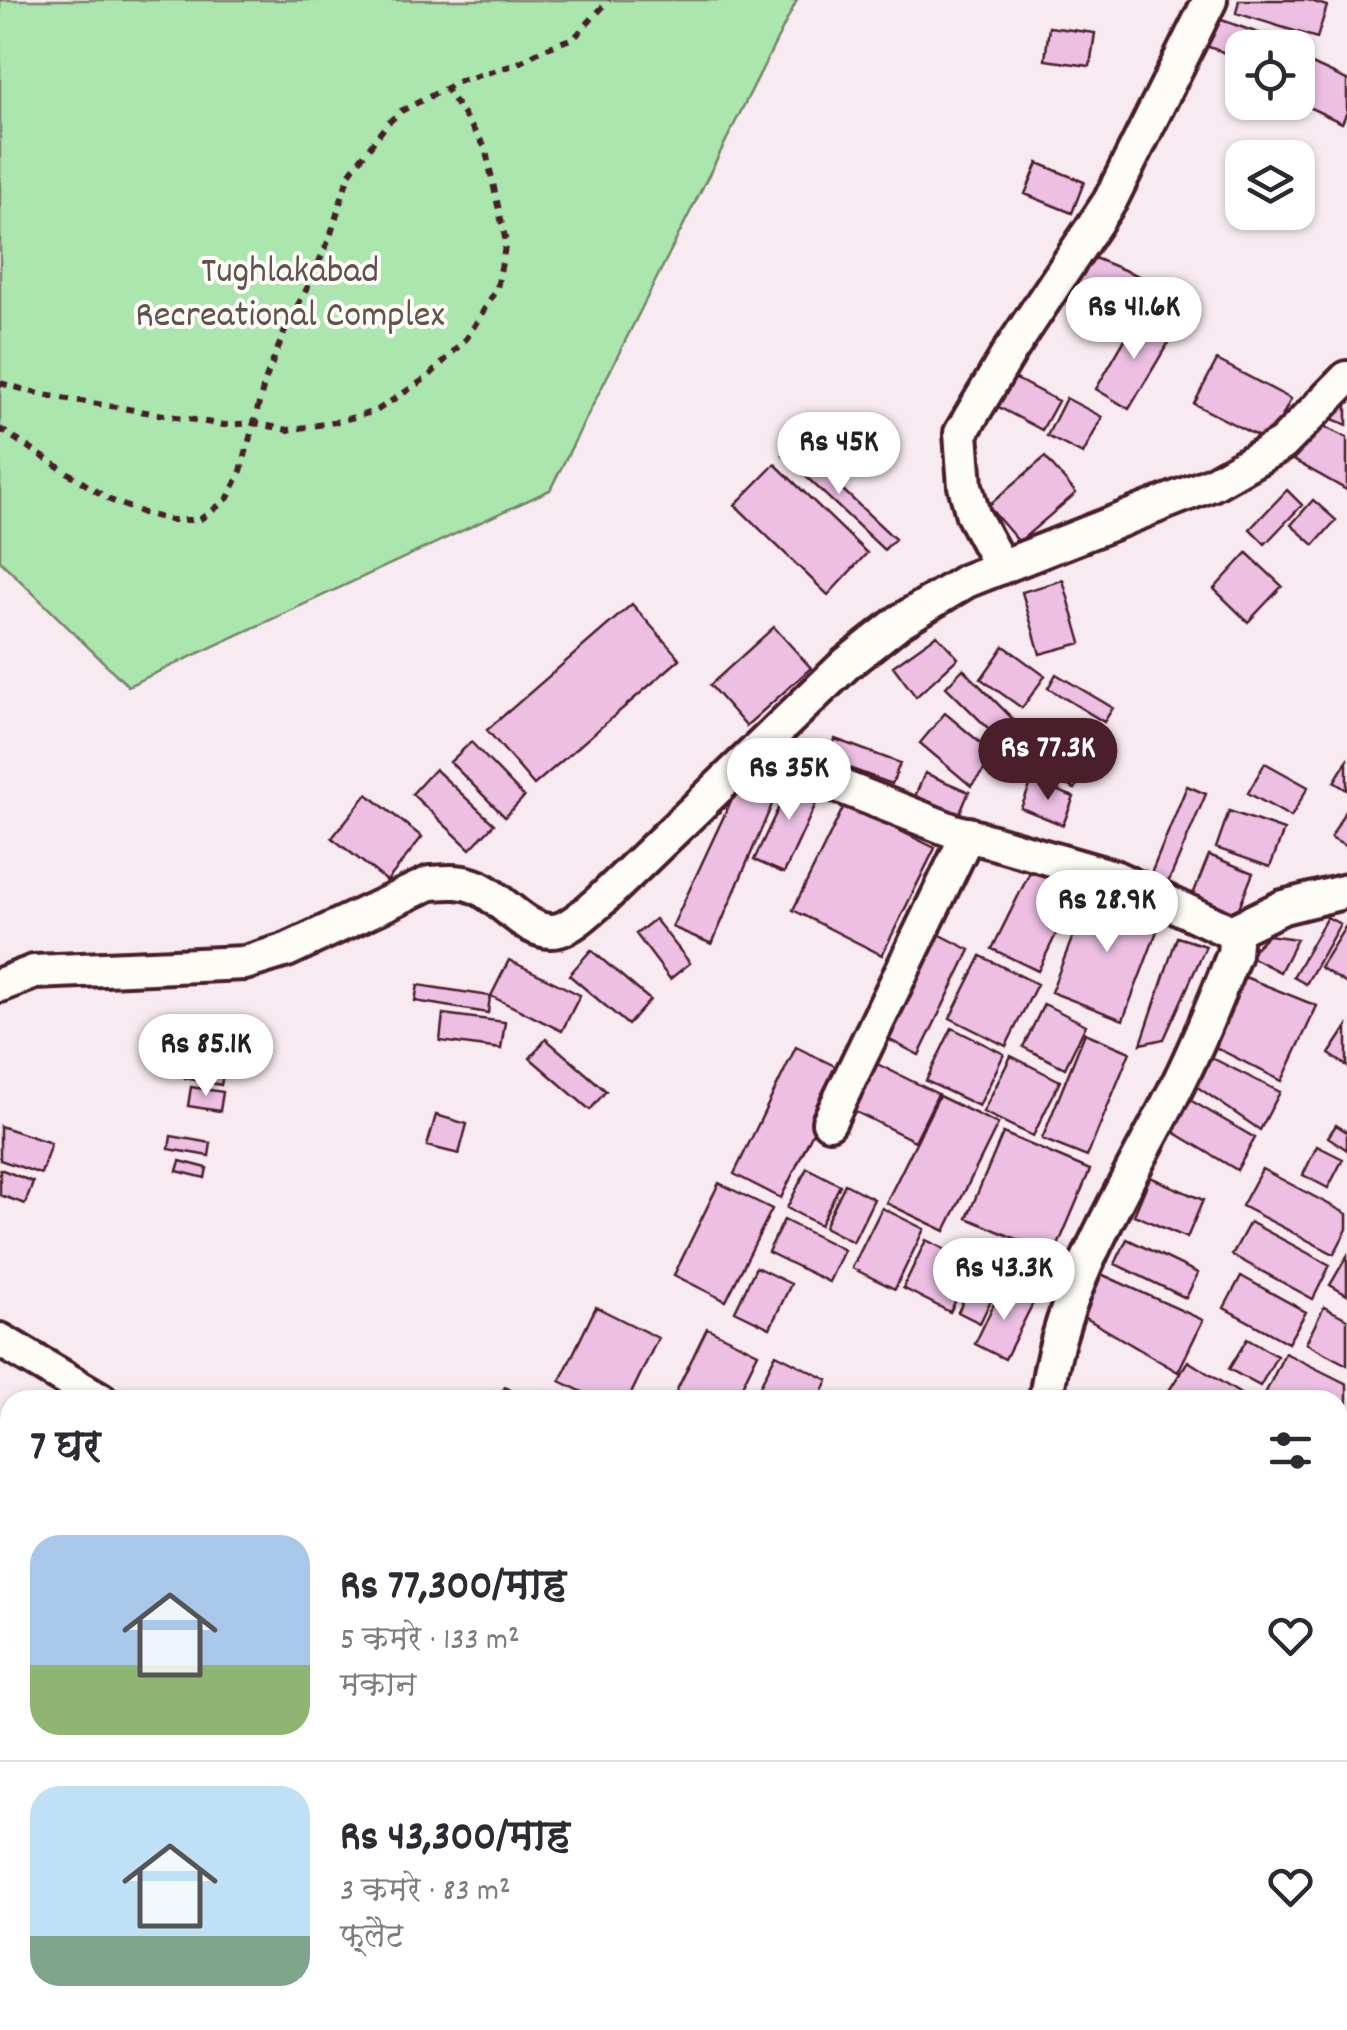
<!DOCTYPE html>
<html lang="hi">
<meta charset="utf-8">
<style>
:root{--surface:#fff;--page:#f7f7f7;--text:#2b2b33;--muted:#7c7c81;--line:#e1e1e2;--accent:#4a1f2b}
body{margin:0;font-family:Dekko,"Playpen Sans Deva",sans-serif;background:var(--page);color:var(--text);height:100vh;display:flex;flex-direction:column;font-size:38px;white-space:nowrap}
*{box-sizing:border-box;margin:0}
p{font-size:32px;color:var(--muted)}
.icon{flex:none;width:55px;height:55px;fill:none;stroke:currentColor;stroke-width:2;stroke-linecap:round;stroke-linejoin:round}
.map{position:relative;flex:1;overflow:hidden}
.panel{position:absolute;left:0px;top:1390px;width:1348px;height:640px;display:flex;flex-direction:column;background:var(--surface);border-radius:30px 30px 0 0;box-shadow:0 2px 8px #0004}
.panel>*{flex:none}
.buttons{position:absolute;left:1225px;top:30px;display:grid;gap:20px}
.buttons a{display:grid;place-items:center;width:90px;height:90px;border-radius:20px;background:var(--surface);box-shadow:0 2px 8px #0004;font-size:50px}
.price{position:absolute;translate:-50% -85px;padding:0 22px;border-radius:35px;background:#fff;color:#222;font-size:32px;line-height:65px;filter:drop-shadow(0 2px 5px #0008)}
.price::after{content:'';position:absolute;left:50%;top:60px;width:30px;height:22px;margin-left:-15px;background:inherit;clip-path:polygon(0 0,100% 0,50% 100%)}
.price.on{background:var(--accent);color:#fff}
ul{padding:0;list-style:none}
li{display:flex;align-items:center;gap:30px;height:250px;padding:0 30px}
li+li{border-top:2px solid var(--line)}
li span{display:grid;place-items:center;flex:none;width:280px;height:200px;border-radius:30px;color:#555}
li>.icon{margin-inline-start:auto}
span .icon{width:120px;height:120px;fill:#fffc;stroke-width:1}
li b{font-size:42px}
h2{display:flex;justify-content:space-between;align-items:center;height:120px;padding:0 30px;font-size:42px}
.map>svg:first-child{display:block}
.green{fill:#aae6ad;stroke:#7a826c;stroke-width:2.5}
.building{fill:#edbfe3;stroke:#4a1f2b;stroke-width:2.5}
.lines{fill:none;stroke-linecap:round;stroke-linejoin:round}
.street-casing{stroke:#4a1f2b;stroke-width:40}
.path{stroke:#4a1f2b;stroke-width:6;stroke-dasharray:8 8;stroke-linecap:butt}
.street{stroke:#fdfcf7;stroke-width:32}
.labels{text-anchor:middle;stroke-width:8;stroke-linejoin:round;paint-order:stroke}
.park-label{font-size:38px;fill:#62514c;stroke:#fdfcf7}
</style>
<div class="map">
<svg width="1347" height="2030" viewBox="0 0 1347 2030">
<rect width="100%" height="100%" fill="#f8eaf1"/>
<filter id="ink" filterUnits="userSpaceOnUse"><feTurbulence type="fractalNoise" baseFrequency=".01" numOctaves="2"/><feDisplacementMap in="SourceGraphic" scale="20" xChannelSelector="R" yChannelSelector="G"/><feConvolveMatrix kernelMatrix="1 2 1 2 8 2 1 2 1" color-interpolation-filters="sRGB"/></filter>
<g filter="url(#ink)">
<!-- green -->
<path class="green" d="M0,0h797l-247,490 -422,196 -128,-125z"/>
<!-- building -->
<path class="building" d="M1239,0h69l19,6 -10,32 -81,-25z
M1216,18l76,27 -1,3h-49v11l-36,-13z
M1049,27l46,6 -5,33 -45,-6z
M1299,58l48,22v32l-5,11 -44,-21z
M1038,163l46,19 -12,31 -47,-19z
M1082,253l72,29 -13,31 -72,-28z
M1139,315l34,20 -44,74 -33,-20z
M1217,360l74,39 -22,43 -75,-38z
M1005,373l53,28 -16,29 -53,-28z
M1347,393v32l-15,-6z
M1066,398l36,19 -19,37 -36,-18z
M815,416l66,41 -11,18 -66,-42z
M1317,423l30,15v52l-57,-32z
M794,444l101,95 -11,11 -101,-95z
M1045,457l31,36 -57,49 -31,-36z
M775,464l92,89 -39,42 -93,-90z
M1287,490l15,15 -37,39 -15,-15z
M1313,500l23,20 -22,25 -23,-20z
M1247,553l35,33 -34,36 -34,-33z
M1063,580l18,63 -41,11 -18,-62z
M632,604l48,55 -146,126 -47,-55z
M774,627l37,41 -65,58 -36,-41z
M937,635l21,23 -42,39 -23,-31z
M1004,646l41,30 -23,32 -41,-29z
M963,669l52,52 -17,17 -52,-51z
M1056,674l57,34 -9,14 -56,-34z
M945,713l51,43 -25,30 -51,-43z
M835,739l65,24 -8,21 -65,-24z
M1055,740l35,16 -15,33 -35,-16z
M471,742l53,55 -19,20 -55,-55z
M1347,761v29l-13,-8z
M1265,763l43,24 -17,30 -43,-24z
M435,769l59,55 -24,25 -58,-55z
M745,771l35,15 -68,158 -40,-17z
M795,773l29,13 -40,87 -30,-13z
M925,773l44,19 -15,35 -44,-19z
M1032,781l42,16 -11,28 -42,-17z
M1187,786l19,8 -38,89 -18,-7z
M367,794l55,43 -35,44 -55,-43z
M845,804l90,44 -53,107 -89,-45z
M1229,811l55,19 -14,37 -54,-19z
M1345,811l2,1v35l-16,-9z
M1209,855l44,18 -21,52 -44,-18z
M1036,860l45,23 -43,88 -46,-22z
M1091,890l71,28 -39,102 -72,-28z
M1327,917l13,7 -34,60 -13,-7z
M655,919l35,44 -20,16 -34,-45z
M1347,924v60l-27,-17z
M927,928l43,22 -51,105 -39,-20z
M1268,935l29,4 -17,33 -33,-17z
M1177,937l29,9 -42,93 -23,5z
M591,950l59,50 -22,25 -59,-50z
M981,956l56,28 -31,62 -56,-28z
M509,960l71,35 -18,36 -71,-35z
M1245,977l72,29 -35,75 -77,-39z
M418,985l72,11 -2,17 -73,-12z
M1044,1004l42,21 -21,43 -42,-21z
M443,1014l62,8 -4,27 -61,-8z
M1347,1027v39l-18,-12z
M952,1028l52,26 -25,52 -53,-25z
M1085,1033l45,19 -43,105 -45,-18z
M212,1035l28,6 -4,19 -28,-6z
M546,1039l60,52 -16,19 -60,-52z
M796,1047l47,23 -62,128 -47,-24z
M1011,1056l49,25 -27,55 -50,-24z
M189,1057l36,7 -4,21 -36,-7z
M865,1058l73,36 -23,47 -73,-36z
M1212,1058l68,34 -20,38 -67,-46z
M191,1087l32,5 -3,19 -32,-5z
M939,1096l59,28 -53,107 -59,-28z
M1190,1100l65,38 -18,32 -70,-42z
M436,1115l31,9 -8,30 -32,-8z
M1336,1125l11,7v18l-19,-13z
M0,1126l51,17 -10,31 -41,-14z
M1003,1133l87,37 -36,85 -87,-37z
M171,1136l40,7 -2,13 -40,-7z
M1317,1146l26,13 -15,29 -25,-13z
M180,1161l27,7 -2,10 -28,-7z
M807,1168l33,17 -20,40 -33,-17z
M0,1169l33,13 -8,22 -25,-9z
M1262,1169l85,45v15l-13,25 -92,-48z
M1150,1177l53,23 -16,38 -53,-23z
M719,1183l53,26 -46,92 -52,-26z
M845,1184l29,15 -21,43 -29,-15z
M882,1208l42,21 -29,60 -43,-21z
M784,1220l60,30 -15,32 -61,-30z
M1250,1222l80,43 -17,34 -81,-44z
M1127,1239l71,34 -12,25 -71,-34z
M926,1240l48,24 -24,48 -47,-24z
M1347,1256v39l-17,-10z
M756,1267l35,17 -21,44 -35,-17z
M979,1268l22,11 -21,44 -22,-11z
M1101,1274l102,46 -25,52 -99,-58z
M1241,1276l65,36 -18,31 -64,-35z
M1002,1287l31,16 -28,56 -30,-15z
M596,1307l62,31 -30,62h-29l-39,-19z
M1324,1307l23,12v46l-41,-22z
M707,1328l51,25 -23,47h-63z
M1247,1339l30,17 -17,30 -31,-17z
M1285,1353l62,31v71l-9,-5v-50h-76z
M776,1354l52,26 -9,20h-66z
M1188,1361l62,39h-87z
M505,1387l25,13h-32z
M1338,1509l9,6v18l-9,14z
M1347,1554v130l-9,-5v-106z
M470,2020h46l-5,10h-46z
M531,2020h53l-5,10h-53z"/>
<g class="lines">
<defs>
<path id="street" d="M1001,567l-28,-52 -8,-29 -4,-53 49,-82 100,-150 100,-201
M764,746l73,39 114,45 163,47 117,55 4,10 -1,12c-18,45 -36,91 -58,134 -50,99 -117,201 -130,312
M1231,932l52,-25 64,-16
M0,985l34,-13 211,-9 42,-13 143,-67c16,-1 32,-3 47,4 26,11 52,51 82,43 14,-4 28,-18 39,-27l248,-239 53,-42 67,-41 246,-97 70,-40 65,-66
M829,1122l139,-288
M0,1340l101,60
M0,1617l10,-17
M784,2030l5,-10"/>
</defs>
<!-- street casing -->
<use href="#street" class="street-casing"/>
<!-- path -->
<path class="path" d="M0,383l44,12 180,30 30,-2 34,7 48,-8 40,-11 52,-34 39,-39 30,-50 9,-46 -21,-95 -39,-58
M0,429l110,71 33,13 27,7h29l13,-9 16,-13 13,-27 24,-90 23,-58 21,-38 21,-48 19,-63 38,-50 14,-13 59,-30 57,-17 23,-13 35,-14 34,-37"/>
<!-- street -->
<use href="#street" class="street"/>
</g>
</g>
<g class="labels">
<!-- park labels -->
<g class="park-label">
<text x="290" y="281">Tughlakabad<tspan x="290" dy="44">Recreational Complex</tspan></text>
</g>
</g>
</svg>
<div class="buttons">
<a><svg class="icon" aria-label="locate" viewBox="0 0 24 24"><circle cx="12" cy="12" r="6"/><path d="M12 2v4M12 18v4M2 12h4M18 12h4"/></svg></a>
<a><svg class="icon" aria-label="layers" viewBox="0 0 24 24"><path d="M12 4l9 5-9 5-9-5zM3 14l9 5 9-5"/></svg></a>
</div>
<b class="price" style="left:1134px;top:362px">Rs 41.6K</b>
<b class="price" style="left:839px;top:497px">Rs 45K</b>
<b class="price on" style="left:1048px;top:803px">Rs 77.3K</b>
<b class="price" style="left:789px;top:823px">Rs 35K</b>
<b class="price" style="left:1107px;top:955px">Rs 28.9K</b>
<b class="price" style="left:206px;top:1099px">Rs 85.1K</b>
<b class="price" style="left:1004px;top:1323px">Rs 43.3K</b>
<section class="panel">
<h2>7 घर<svg class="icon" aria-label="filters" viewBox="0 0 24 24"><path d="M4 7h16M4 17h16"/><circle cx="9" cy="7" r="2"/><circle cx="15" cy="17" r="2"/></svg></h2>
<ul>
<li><span style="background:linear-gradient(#a9c7e8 65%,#8fb573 0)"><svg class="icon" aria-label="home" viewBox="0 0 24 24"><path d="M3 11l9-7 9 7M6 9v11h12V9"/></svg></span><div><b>Rs 77,300/माह</b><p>5 कमरे · 133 m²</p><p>मकान</p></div><svg class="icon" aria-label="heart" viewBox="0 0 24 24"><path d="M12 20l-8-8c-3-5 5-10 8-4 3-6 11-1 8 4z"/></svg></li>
<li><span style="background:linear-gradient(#bfe0f5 75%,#7fa58c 0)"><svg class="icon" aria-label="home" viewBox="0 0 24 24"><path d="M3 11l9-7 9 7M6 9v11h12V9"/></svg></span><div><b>Rs 43,300/माह</b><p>3 कमरे · 83 m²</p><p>फ़्लैट</p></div><svg class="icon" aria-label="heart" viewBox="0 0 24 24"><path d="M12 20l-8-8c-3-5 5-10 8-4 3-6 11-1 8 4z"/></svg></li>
</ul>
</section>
</div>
